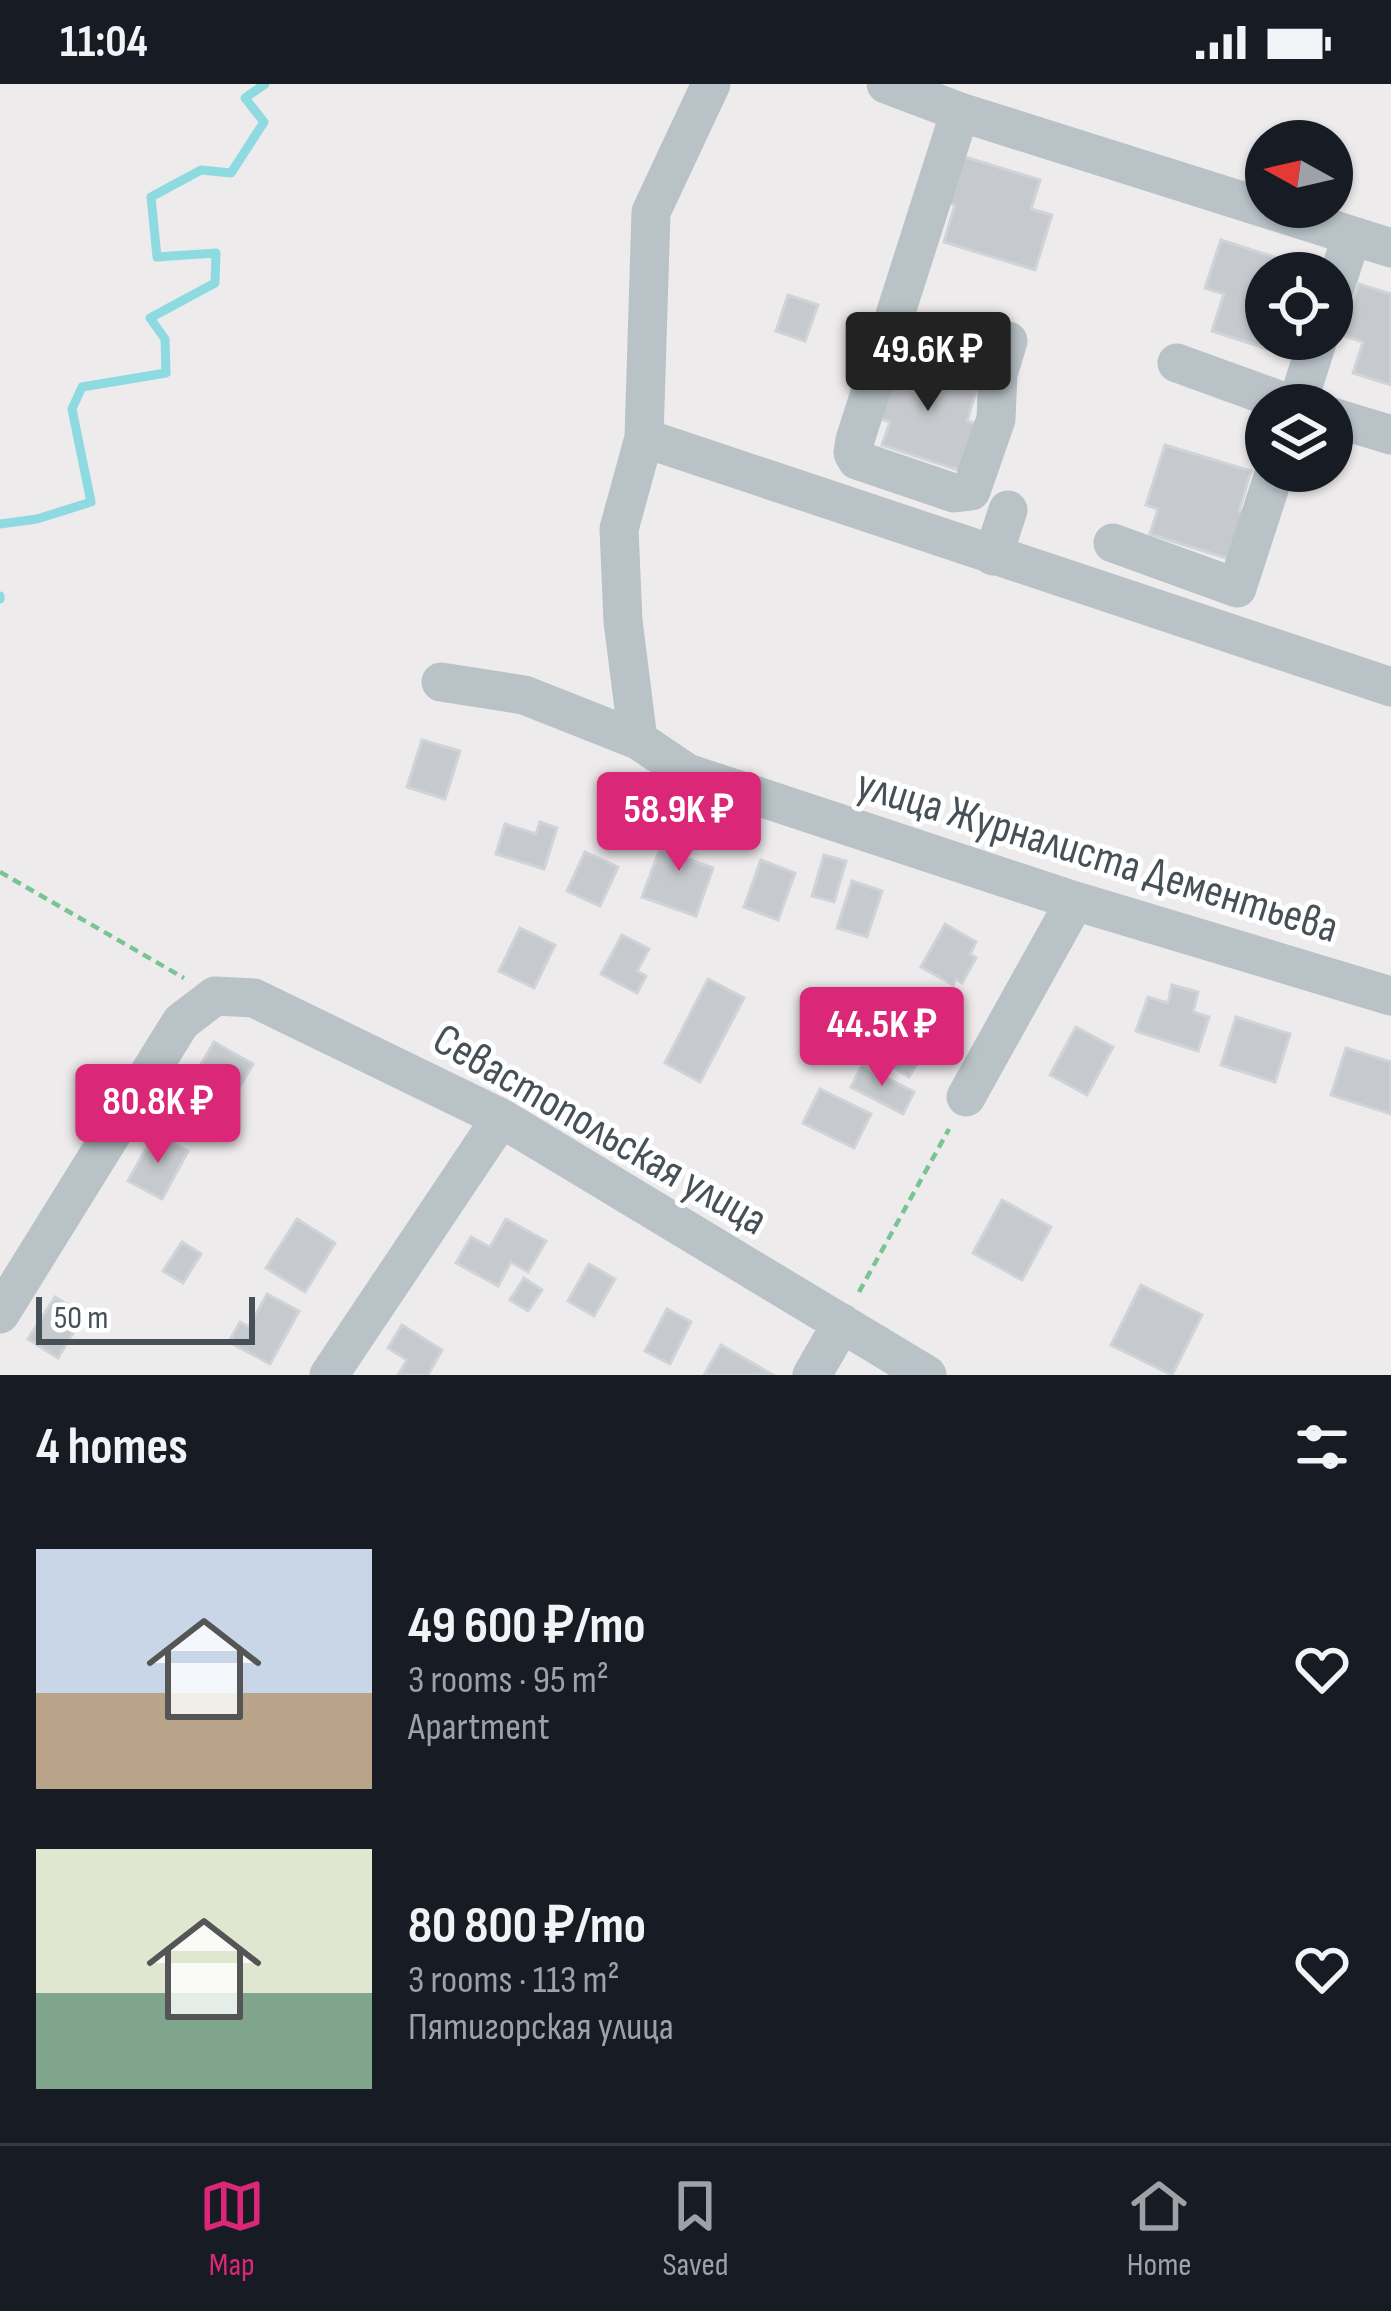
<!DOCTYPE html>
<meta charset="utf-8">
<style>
:root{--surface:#171b24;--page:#20242c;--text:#f1f3f6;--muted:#9ea1a6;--line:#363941;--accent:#db2777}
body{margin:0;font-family:"Sofia Sans Condensed",sans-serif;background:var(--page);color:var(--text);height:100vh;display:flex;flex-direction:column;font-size:45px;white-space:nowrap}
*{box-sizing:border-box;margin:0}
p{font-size:39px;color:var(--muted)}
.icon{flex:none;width:66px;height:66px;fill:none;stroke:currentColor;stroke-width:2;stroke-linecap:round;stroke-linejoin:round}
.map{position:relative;height:1291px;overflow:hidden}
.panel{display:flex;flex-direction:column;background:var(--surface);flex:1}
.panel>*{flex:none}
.needle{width:78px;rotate:278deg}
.controls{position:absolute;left:1245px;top:36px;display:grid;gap:24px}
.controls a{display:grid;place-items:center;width:108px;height:108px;border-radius:50%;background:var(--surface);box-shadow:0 3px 9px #0004;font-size:60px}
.scale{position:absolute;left:36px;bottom:30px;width:219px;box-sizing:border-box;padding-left:12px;border:6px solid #465157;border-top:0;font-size:33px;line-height:42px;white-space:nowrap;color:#465157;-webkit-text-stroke:9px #fff;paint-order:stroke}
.price{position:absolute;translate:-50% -102px;padding:0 27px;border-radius:12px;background:var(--accent);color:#fff;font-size:39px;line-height:78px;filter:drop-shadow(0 3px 6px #0008)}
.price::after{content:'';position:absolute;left:50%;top:72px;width:36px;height:27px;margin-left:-18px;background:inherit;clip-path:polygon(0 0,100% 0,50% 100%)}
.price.active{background:#222;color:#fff}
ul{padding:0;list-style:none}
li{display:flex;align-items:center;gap:36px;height:300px;padding:0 36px}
li span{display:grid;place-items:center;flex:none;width:336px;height:240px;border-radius:0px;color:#555}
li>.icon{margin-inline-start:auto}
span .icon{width:144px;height:144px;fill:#fffc;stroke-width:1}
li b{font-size:51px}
h2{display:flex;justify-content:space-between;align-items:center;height:144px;padding:0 36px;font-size:51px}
.status{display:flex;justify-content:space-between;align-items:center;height:84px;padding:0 60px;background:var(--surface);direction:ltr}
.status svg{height:33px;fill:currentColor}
.menu{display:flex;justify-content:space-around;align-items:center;height:168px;border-top:3px solid var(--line);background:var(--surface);font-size:33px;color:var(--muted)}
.menu a{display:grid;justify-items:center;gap:6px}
.menu .active{color:var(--accent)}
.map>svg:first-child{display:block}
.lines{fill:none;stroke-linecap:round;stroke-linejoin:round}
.stream{stroke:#8edae1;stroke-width:9}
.building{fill:#c6c9cd;stroke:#d0d3d7;stroke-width:3}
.path{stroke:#79c395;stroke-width:4.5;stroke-dasharray:9 6;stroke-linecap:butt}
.minor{stroke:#b8c2c7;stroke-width:39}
.labels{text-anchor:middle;stroke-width:10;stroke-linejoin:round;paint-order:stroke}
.street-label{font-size:45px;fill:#465157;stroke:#fff}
</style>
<div class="status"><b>11:04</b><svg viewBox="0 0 49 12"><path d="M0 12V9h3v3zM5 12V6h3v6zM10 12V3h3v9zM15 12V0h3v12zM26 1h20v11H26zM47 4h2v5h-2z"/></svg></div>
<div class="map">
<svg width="1391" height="1291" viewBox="0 0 1391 1291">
<rect width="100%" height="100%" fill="#eeebec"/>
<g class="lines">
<!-- stream -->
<path class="stream" d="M0,440l37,-5 54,-17 -19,-93 10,-22 84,-14 -1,-34 -15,-21 65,-35 1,-30 -59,4 -6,-60 50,-27 30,3 33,-51 -19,-24 20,-14
M0,512v3"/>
</g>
<!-- building -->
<path class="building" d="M952,69l88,27 -9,29 21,6 -17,55 -91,-28 11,-37 -16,-6z
M1221,156l88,28 -1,5h-42v66h43l-7,21 -90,-29 12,-37 -19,-6z
M1359,200l32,10v91l-38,-12 10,-31 -21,-7z
M788,211l30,10 -13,36 -29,-10z
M891,272l87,28 -11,37 16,5 -15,47 -86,-28 8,-23 -18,-6z
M1165,361l86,26 -12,40 14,4 -14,47 -89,-28 8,-25 -12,-4z
M422,656l38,11 -15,48 -38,-12z
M681,732l17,6 -13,36 28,10 -17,48 -54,-19 18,-48 8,3z
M540,738l17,6 -13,41 -48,-15 9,-30 31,10z
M585,768l33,15 -18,39 -33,-15z
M824,771l22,6 -12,41 -22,-6z
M761,776l34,13 -17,47 -34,-13z
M852,797l30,10 -15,46 -30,-9z
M945,840l31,18 -6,12 6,4 -14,25 -6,-4 -3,6 -32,-18z
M520,844l35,17 -21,43 -35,-17z
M622,851l27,14 -12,22 9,5 -9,17 -36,-19z
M708,895l36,19 -44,84 -35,-19z
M1172,901l26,7 -5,20 16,5 -11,34 -62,-20 12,-34 20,6z
M909,920l26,16 -10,16 6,4 -22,37 -33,-20z
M1236,933l54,17 -15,48 -54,-17z
M1076,943l37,20 -26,48 -37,-20z
M214,958l39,22 -26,45 -39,-23z
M1346,964l45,14v52l-60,-19z
M862,981l52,27 -11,22 -52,-27z
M820,1005l51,25 -17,34 -51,-25z
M155,1049l33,18 -26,48 -34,-18z
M1002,1116l49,27 -29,53 -49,-27z
M297,1135l38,24 -30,49 -39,-24z
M506,1135l40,22 -18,31 -17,-10 -13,24 -42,-23 15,-26 19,10z
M182,1158l19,12 -18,29 -20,-12z
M589,1180l26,15 -21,37 -26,-15z
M524,1194l18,12 -14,21 -18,-11z
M1141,1201l61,30 -30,60 -61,-30z
M267,1210l32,17 -29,53 -41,-22 11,-20 9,5z
M55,1213l29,18 -26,43 -30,-19z
M667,1225l24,13 -21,42 -25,-13z
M402,1241l40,25 -14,25h-30l9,-15 -19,-12z
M721,1261l52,30h-69z"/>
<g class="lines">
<!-- path -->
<path class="path" d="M0,788l184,106
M859,1208l90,-163"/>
<!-- minor -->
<path class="minor" d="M886,0l74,28 431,136
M960,28l-105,328 -2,13 4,7 97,33 17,-2 25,-72 2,-45 10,-33
M1332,213l19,-59
M1177,279l116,42
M1297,321l21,-66
M1332,333l59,18
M644,354l747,249
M1113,459l124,45 38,-117
M993,472l15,-46
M441,598l83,13 114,45 49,33 388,128 316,95
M638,656l-15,-119 -4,-92 25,-91 7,-226 60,-128
M966,1013l109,-196
M0,1230l181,-292 34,-26 39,2 247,120 426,257
M329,1291l172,-257
M812,1291l30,-52"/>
</g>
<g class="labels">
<!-- street labels -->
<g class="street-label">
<text transform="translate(1098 770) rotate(17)" y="16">улица Журналиста Дементьева</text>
<text transform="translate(601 1044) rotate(30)" y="16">Севастопольская улица</text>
</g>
</g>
</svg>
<div class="controls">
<a><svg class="needle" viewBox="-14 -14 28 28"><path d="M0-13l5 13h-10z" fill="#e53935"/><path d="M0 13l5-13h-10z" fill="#9ea1a6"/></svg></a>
<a><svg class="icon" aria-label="locate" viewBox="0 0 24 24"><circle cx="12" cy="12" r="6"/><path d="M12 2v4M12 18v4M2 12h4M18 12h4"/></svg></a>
<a><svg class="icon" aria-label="layers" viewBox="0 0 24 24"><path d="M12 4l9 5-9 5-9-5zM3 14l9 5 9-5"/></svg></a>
</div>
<div class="scale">50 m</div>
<b class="price active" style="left:928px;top:330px">49.6K ₽</b>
<b class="price" style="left:679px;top:790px">58.9K ₽</b>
<b class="price" style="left:882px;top:1005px">44.5K ₽</b>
<b class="price" style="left:158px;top:1082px">80.8K ₽</b>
</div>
<section class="panel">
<h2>4 homes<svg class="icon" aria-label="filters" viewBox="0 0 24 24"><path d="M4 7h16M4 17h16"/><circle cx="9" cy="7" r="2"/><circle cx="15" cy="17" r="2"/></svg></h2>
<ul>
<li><span style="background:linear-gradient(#c9d6e8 60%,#b9a48a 0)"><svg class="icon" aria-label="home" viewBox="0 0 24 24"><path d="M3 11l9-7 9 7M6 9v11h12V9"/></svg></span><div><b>49 600 ₽/mo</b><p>3 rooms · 95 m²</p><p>Apartment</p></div><svg class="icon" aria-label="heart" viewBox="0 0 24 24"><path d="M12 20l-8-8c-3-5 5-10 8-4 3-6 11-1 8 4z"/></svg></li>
<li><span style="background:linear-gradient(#dfe7d0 60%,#7fa58c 0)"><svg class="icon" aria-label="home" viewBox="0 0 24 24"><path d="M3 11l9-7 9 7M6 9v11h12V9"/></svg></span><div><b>80 800 ₽/mo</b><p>3 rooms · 113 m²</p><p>Пятигорская улица</p></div><svg class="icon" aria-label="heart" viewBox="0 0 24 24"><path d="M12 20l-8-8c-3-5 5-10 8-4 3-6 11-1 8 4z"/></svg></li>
</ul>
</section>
<nav class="menu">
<a class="active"><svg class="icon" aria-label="map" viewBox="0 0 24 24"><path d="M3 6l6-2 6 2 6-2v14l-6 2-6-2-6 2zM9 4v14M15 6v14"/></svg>Map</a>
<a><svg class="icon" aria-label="saved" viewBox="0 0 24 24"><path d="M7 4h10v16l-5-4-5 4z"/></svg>Saved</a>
<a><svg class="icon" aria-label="home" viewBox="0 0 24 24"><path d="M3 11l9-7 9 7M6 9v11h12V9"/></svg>Home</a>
</nav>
